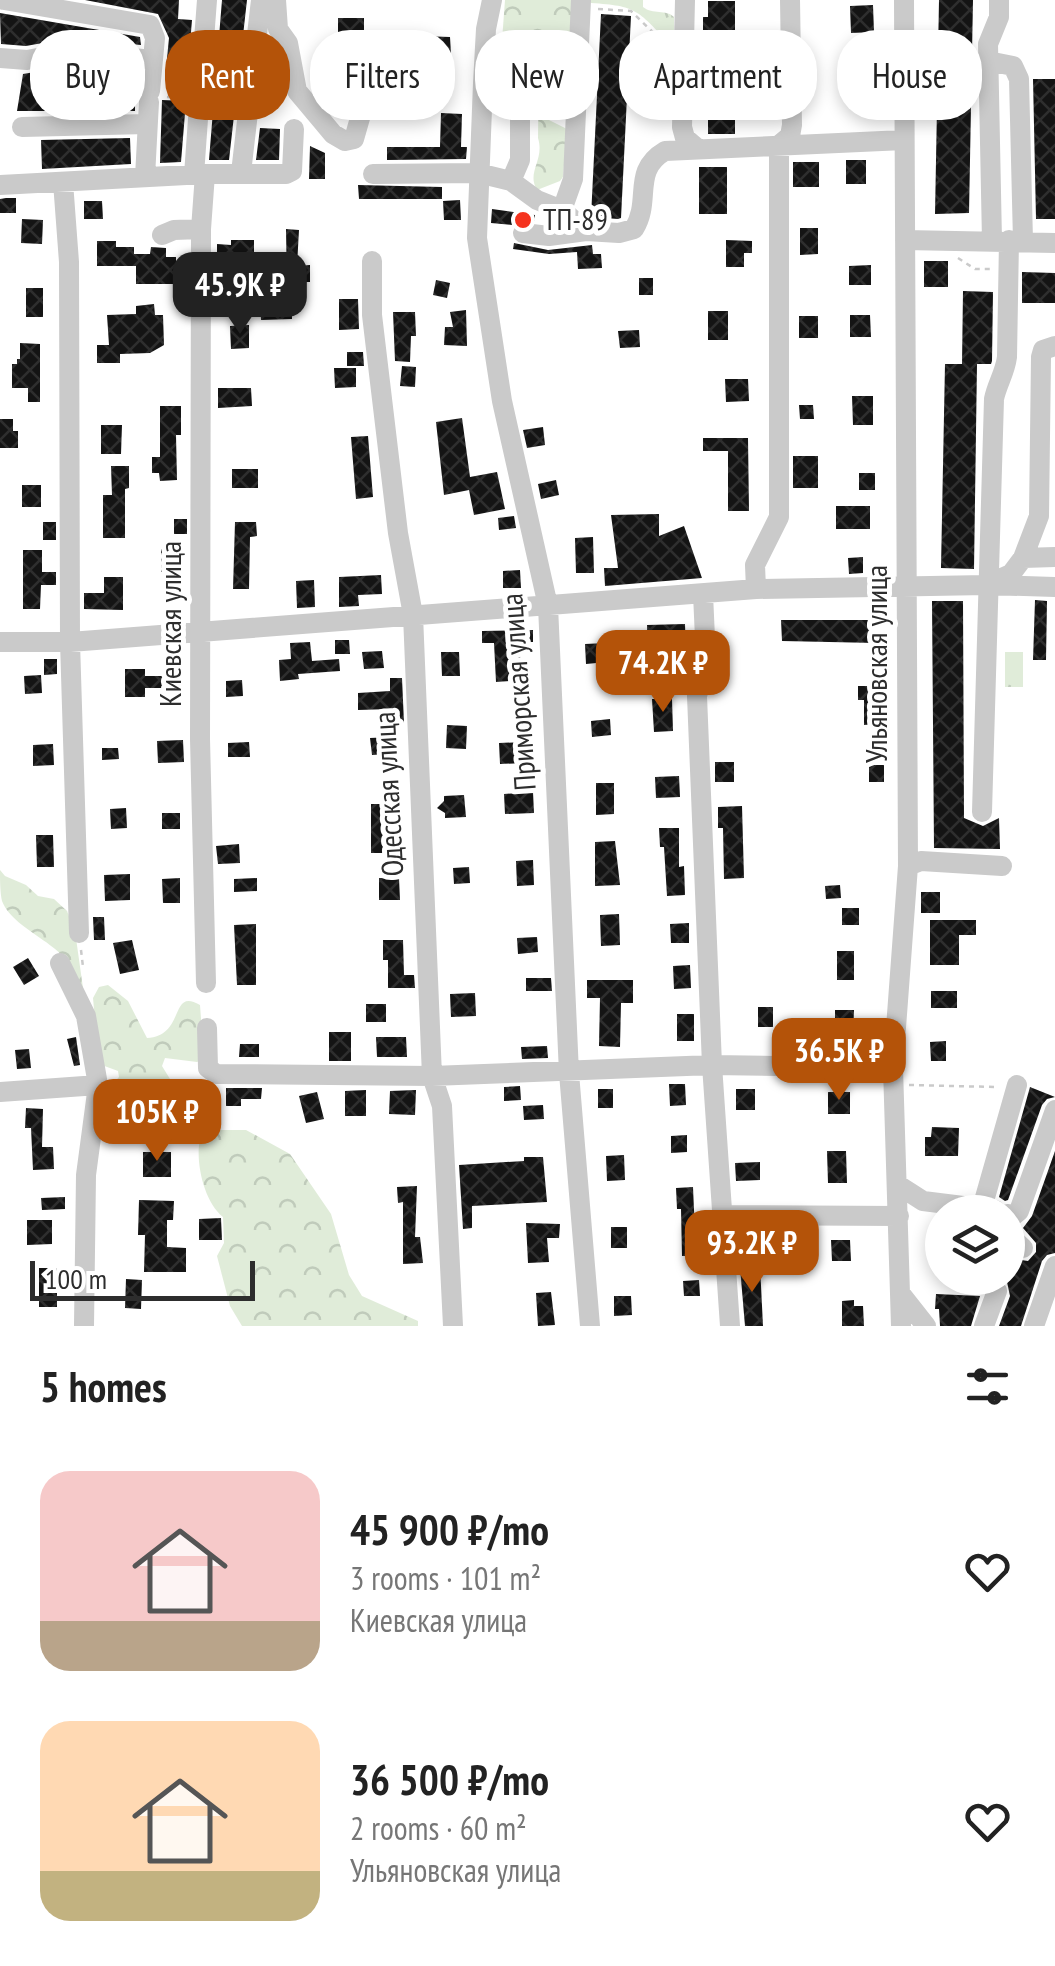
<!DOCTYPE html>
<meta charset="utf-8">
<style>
:root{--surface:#fff;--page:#f2f2f2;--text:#222;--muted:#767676;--accent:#b45309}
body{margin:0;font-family:"PT Sans Narrow",sans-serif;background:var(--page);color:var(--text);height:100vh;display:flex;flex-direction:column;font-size:38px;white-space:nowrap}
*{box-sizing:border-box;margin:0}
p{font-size:32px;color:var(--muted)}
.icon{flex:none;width:55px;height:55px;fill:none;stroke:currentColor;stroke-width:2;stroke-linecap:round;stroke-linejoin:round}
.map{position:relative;height:1326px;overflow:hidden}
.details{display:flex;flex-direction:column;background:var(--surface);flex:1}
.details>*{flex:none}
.banner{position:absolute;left:30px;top:30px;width:995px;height:90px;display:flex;gap:20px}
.controls{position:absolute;left:925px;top:1195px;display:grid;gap:20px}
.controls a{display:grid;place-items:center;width:100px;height:100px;border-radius:50%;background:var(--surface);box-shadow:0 5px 15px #0003;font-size:50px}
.scale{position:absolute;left:30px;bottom:25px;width:225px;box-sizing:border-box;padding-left:10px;border:5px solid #2d2d2d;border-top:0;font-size:28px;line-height:35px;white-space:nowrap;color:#2d2d2d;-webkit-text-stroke:8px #fff;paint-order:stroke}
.price{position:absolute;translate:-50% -85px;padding:0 22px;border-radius:20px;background:var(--accent);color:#fff;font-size:32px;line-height:65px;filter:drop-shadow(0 2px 5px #0008)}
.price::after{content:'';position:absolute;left:50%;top:60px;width:30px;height:22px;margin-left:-15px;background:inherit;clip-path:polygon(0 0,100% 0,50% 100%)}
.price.selected{background:#222;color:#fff}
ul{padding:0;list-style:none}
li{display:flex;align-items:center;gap:30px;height:250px;padding:0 40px}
li span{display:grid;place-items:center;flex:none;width:280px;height:200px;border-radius:30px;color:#555}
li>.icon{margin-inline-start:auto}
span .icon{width:120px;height:120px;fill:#fffc;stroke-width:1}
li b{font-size:42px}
h2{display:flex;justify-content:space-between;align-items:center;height:120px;padding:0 40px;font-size:42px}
.pill{padding:0 35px;border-radius:40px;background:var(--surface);box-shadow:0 5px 15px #0003;font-size:35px;line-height:90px}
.pill.selected{background:var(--accent);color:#fff}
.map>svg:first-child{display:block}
.grass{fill:url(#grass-tufts)}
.forest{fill:url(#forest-crowns)}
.building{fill:url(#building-cross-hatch)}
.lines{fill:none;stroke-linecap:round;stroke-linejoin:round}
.path{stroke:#cacaca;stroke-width:2.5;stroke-dasharray:5 5;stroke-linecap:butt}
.minor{stroke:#cacaca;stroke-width:20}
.path-bridge{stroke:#cacaca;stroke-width:2.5;stroke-dasharray:5 5;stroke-linecap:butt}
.poi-dot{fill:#f5331f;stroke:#fff;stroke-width:4}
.labels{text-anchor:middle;stroke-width:10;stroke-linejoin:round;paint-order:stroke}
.poi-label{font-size:30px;fill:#2d2d2d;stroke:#fff;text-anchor:start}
.street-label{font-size:30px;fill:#2d2d2d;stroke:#fff}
</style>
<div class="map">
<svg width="1055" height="1326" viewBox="0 0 1055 1326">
<defs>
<pattern id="grass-tufts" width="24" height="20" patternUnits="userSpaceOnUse" patternTransform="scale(2.5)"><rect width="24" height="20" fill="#e0ecd9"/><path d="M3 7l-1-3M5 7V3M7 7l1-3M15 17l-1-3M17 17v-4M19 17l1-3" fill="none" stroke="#c0cbbb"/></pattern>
<pattern id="forest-crowns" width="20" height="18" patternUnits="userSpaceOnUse" patternTransform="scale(2.5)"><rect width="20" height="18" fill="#e0ecd9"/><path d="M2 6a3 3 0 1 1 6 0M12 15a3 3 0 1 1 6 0" fill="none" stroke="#c0cbbb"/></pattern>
<pattern id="building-cross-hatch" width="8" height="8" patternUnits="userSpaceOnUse" patternTransform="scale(2.5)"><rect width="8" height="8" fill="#141414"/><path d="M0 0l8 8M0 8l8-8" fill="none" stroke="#2e2e2e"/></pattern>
</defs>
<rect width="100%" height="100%" fill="#fff"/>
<!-- grass -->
<path class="grass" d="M588,0h55v7c10,8 23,2 31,10v23l-6,2c-31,-32 -31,-36 -77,-39z
M557,62l16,1 -3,56 -16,-1z
M656,82h17l-1,30h-17z
M1005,652h18v35h-18z"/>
<!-- forest -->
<path class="forest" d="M505,0h70l-5,59 -15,-1 -3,5 -3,57 18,9 -4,48 -3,4 -23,9c-11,-18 8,-30 1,-52l1,-76 -3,-4h-30l-5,-4z
M646,33l12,24 15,8 1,11 -22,4 -1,29 -4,3 -5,-2 1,-75z
M0,870l5,6 21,9 12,11 16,3 13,12 8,20 8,57 -6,-3c-2,-40 -62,-51 -75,-84 -2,-9 -2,-22 -2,-31z
M108,985l20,16 19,37c39,-2 22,-51 53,-33l4,54 -7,3 -32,-4 -3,8 8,13 26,17c8,36 -30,44 -56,28 -11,-7 -20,-21 -29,-31v-7l8,-9 -1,-6 -19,-7 -6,-66 6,-11z
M215,1130h31l44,24 41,60 18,61 13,21 56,25v5h-176l-12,-20 -13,-50 7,-13 -1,-26c-19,-15 -28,-55 -23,-78z"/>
<!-- building -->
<path class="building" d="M85,0h94l-1,19 14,1 -5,60 -22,-1 4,-41 -11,-24z
M222,0h25l-18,160h-20z
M939,0h34l-4,213 -34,1z
M708,1h27v133h-27v-16h-5l5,-65h-5v-36h5z
M873,5l1,27 -23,1 -1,-27z
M0,13l140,24 1,8 -71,-7 -44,8 -25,-2z
M601,14l30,2 -10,202 -3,1 -27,-2z
M338,18h26v27h-26z
M421,36l29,1 2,34h-16v-8h-15z
M70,66l68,6v5l-47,-3 -1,23 45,2v12h-118l6,-37z
M1033,79h22v140h-19z
M855,80h17l1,29 -17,1z
M162,100l24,1 -5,61 -21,1z
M441,113l21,1 -1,33h6l-1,12 -79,1v-13h53z
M260,128l20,1 -1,31h-23z
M130,138l1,26 -89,5 -1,-29z
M310,146l15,7v26h-16z
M846,160h20v24h-20z
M793,162h26v25h-26z
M699,167h28v47h-28z
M358,185l84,2v12h-83z
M6,198h10v15h-16v-14z
M460,200l1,20h-17l-1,-19z
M84,201h18l1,18h-19z
M492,209l43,6v6l-17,-1 -6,5 -21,-2z
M22,219l21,1 -1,24 -21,-1z
M800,228h18v26l-18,1z
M286,229l13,1 -2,36 13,-1v17h-14l-1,5h-8z
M231,240h23v17l-37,-1v-12l14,1z
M726,240l26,1v12h-8v14h-18z
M97,241h19v6h18v7h16l1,-7 15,1v9h10v27h-40v-18h-39z
M514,243l34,7 44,-5 1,9h8l1,14 -24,1 -1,-17 -28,2 -36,-5z
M924,261h24v26h-24z
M871,265v20h-22v-19z
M1022,272l33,1v30h-33z
M639,278h14v17h-14z
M436,280l14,3 -3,15 -14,-3z
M26,288h17v29h-17z
M291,289l1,30 -31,1 -1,-30z
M963,291l30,1 -1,69 -1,3h-14l-3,205 -33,-1 4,-204h17z
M339,299h19l1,30 -20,1z
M154,304l1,11h8l1,30 -14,8 -30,1v9h-23v-18h12l-2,-30 29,-1v-8z
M466,310l1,36 -23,-1 1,-18h8l-3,-15z
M708,311h20v29h-20z
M393,312h22l1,24h-5l-1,26 -15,-1z
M850,315h20l1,22h-21z
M799,316h19v22h-19z
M249,325v23l-18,1 -1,-23z
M639,330l1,17 -20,1 -2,-17z
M20,343l20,1v58h-12v-14h-16v-24h5v-5h3z
M347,352h16l1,14h-17z
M402,366l14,1 -1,20 -15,-1z
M334,368h22v19l-21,1z
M725,379h23l1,22 -23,1z
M218,388h33l1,18 -34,2z
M852,396h21v29h-20z
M799,405h14l1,14h-14z
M160,406h21v29h-5l1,45 -17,1 -1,-8h-7v-16h8z
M462,418l8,59 27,-5 8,37 -31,6 -5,-25 -25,5 -8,-73z
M0,419h13v12h5v17h-18z
M101,425h21l-1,29h-20z
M543,427l2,18 -18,3 -4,-18z
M368,436l5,61 -17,2 -5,-62z
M703,438h45l1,73h-21v-60h-25z
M793,456h25v32h-25z
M111,466h18v22l-4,1v49h-22v-43h9z
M232,469h26v19h-26z
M859,473h16v17h-16z
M556,480l3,15 -18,4 -3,-15z
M22,485h19v22h-19z
M836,506h34v23h-34z
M659,514v22l25,-10 18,52 -97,8 -1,-18h14l-7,-53z
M514,516l2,12 -17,2 -1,-12z
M174,519h13v15h-13z
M43,522h13v18h-13z
M235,522h21l1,14 -7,1 -1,52h-16z
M593,537l1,36h-18l-1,-35z
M161,549h17v22l-17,1z
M23,550h19v22h14v13h-15l-1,24h-17z
M863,557v16l-14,1 -1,-16z
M520,570l1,18h-18v-17z
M381,575l1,19 -24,1 1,11 -20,1v-30z
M104,577h19v33l-39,-1v-16h20z
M314,580l1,27 -18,1 -1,-27z
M1035,600l12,1 -1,59h-13z
M932,601h31l1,217 19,8 16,-8 1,31 -66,-1z
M781,620h95v23l-94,-2z
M685,624l1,31 -38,1 -1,-31z
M533,630v12h-14l3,38 -26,2 -2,-39h-12v-12z
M335,640h14l1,14h-15z
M310,642l2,19 27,-2 1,12 -42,3 1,5 -19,2 -1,-21 12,-1 -1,-16z
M606,643l1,19 -21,2 -1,-20z
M382,651l2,17 -20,1 -2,-17z
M441,652h18l1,24h-18z
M44,659h13v15l-13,1z
M125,669h20v7h37v12h-37v9h-20z
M41,675l1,18 -17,1 -1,-18z
M390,678h12l2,45h-13v-14l-33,1v-17l32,-2z
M242,680l1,16 -17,1v-16z
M858,686h20v38l-14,1v-25h-6z
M652,699h20l1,32 -19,1z
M610,719l1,16 -19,2 -1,-16z
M447,725l20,1 -1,23 -20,-1z
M391,737l1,17 -20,1 -2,-17z
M183,740l1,22 -26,1 -1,-22z
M249,742l1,15h-22v-14z
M524,742l2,21 -26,1 -1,-21z
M53,744l1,21 -21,1v-21z
M102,748h16l1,11 -17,1z
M715,762h19v20h-19z
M869,765h15v17h-15z
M679,776l1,21 -24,1 -1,-21z
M596,783h18v31l-18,1z
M533,792l1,21 -29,1 -1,-20z
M464,795l2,22 -21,1v-5l-8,-5 7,-7v-5z
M371,804h24l4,49h-28z
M742,806l2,72 -20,1 -1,-51h-5v-21z
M126,808l1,20 -16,1 -1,-20z
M162,813h18v16h-18z
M659,828h20v39l5,-1 1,29 -18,1 -3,-49h-4z
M36,835h17l1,32h-17z
M615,841l5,44 -25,1v-44z
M239,844l1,19 -22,1 -2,-18z
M533,860l1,25 -17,1 -1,-25z
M469,867l1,16 -16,1 -1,-16z
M130,874v26l-25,1 -1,-26z
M180,878v25h-17l-1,-24z
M257,878v13l-23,1v-13z
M379,878h20l1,22h-21z
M840,885l1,13 -15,1 -1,-13z
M921,892h19v21h-19z
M842,908h17v17h-17z
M619,914l1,31 -19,1 -1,-31z
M93,917h11l1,23h-11z
M930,920h46v15h-17v30h-29z
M689,923v20h-18l-1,-19z
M256,924v61h-19l-3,-60z
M537,937l1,15 -20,2 -1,-16z
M132,940l7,30 -19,4 -7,-31z
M383,940h20l1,35h10l1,13h-27v-28h-5z
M837,951h17v29h-17z
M28,958l11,18 -15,9 -11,-18z
M690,965l1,23 -17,1 -1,-23z
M526,978h25l1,13h-26z
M587,980h46v23h-12l-1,44 -21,-1 1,-48h-13z
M931,991h26v17h-26z
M475,993l1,23 -25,1 -1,-23z
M366,1004h20v18h-20z
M758,1007h15v20h-15z
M835,1010h19l-1,26h-18z
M677,1014h17v27h-17z
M329,1032h22v29h-22z
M76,1037l4,28 -6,1 -7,-27z
M376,1037h30l1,20h-30z
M946,1041v20h-15l-1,-19z
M240,1044h19v13h-20z
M547,1046l1,12 -26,1 -1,-12z
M29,1049l2,19 -14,1 -2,-19z
M669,1084h16l1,21 -16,1z
M520,1086l1,14 -17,1v-14z
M1030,1087l25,10 -8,2 -5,6 -34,95 -3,1 -6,-4z
M226,1088h36l-1,11h-20v7h-15z
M598,1089h15v19h-15z
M736,1089h19v21h-19z
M366,1090v26h-21v-25z
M416,1090l-1,25 -26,-1 1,-23z
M317,1092l7,27 -18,4 -7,-27z
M828,1092h22v22h-22z
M543,1105l1,14 -20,1 -1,-14z
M26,1108l17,1 -1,38h11l1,22 -21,1 -2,-42h-6z
M932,1127l27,1 -1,28h-33v-19h6z
M687,1135v17l-16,1v-17z
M827,1151h19l1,32h-19z
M1055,1151v102l-8,2 -5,6 -21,65h-22l11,-30 -3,-14 8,-23 13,2 8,-9v-9l-13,-15 9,-12z
M143,1152h28v25h-28z
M624,1155l1,25 -18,1 -1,-25z
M524,1157h19l4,45 -75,4v22l-9,1 -4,-64 65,-4z
M760,1162v18l-24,1 -1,-18z
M417,1186l-2,51h5l3,26 -20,1v-62l-5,1 -1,-16z
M693,1187l3,69h-14l-1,-47h-4l-1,-21z
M65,1197v12l-23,1 -1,-12z
M139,1200l35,1 -1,19h-6v27l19,1v24h-42l1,-37h-7z
M221,1218l1,22h-23v-21z
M27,1220h25v24l-25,1z
M526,1223l34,1 -1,14h-12l2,24 -21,1z
M611,1227h16v21h-16z
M931,1229h11v26h-11z
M831,1240h19l1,21h-19z
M760,1265l3,61h-18l-5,-59z
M39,1268h18v39h-18z
M126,1279l16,1 -1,29 -16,-1z
M699,1280l1,16h-16l-1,-15z
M551,1292l4,33 -17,1 -2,-33z
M936,1294l44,2 -9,30h-31l-1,-17h-4z
M614,1296h17l1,19 -18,1z
M854,1300v6h9l1,20h-22v-25z"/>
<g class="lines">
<!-- path -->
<path class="path" d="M598,9l33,2 35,34
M167,97l17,1
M958,258l17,11h17
M81,950l2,17
M909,1085l87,2"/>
<!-- minor -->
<path class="minor" d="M4,0l146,25 5,13 -5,53
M276,0l2,29 10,14 9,48 36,43 12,7 9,-2 10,-35
M492,0l-6,29 -3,54 -6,155 25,163 46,205 21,467 21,253
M685,0l-3,127 3,11 13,11
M0,58l27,2 42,-8 84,8
M988,61l25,5 6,13 4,162
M200,93l7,-93
M22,127l125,-3
M241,173l20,-173
M205,174l-4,55 -1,510 6,244
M373,174l105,-1 33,8 26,19 25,10 24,21 33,2 15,-4c18,-29 -3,-58 31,-78l239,-11
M194,175l5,-70
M145,177l4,-75
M511,181l9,-21v-90
M63,182l6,80 1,380 9,291
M0,185l205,-11h81l6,-3 2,-42
M562,210l11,-31 8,-179
M523,233l26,3 37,-5
M162,235l12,-5 27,-1
M905,240l150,3
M992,241l-4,-197 11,-27v-17
M372,261v54l26,218 15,82 19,461 10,30 11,220
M1023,558l32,-1
M993,582l18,-8 12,-16 16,-42 2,-159 2,-7 12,-4
M756,589l-1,-24 24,-48v-372l11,-9 2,-11 -2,-125
M703,594l3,66 -9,36 15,369 18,261
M0,642h70l686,-53 230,-4 69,2
M982,812l12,-413c3,-15 11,-26 13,-42l2,-117
M908,866l13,-5 81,5
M60,963l26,53 12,69
M207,1028l1,40 8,6 216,2 280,-11 181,3
M0,1092l98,-7 -12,90 -2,151
M898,1185l25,16 72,9
M982,1208l35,-123
M723,1215l176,1
M1023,1248l-13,-12 -2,-22 5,2 6,-5 36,-101
M900,1293l26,33
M901,1326l-8,-258 15,-202 -4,-866
M984,1326l13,-35
M1034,1326l21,-60"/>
<!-- path-bridge -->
<path class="path-bridge" d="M199,105l1,-12"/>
</g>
<!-- markers -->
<circle class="poi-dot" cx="523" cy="220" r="10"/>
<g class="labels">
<!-- poi labels -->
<g class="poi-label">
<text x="543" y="230">ТП-89</text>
</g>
<!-- street labels -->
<g class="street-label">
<text transform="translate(171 624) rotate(-90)" y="10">Киевская улица</text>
<text transform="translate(877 664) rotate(-90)" y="10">Ульяновская улица</text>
<text transform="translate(519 692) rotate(-94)" y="10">Приморская улица</text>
<text transform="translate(389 794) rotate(-93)" y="10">Одесская улица</text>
</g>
</g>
</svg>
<div class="controls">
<a><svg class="icon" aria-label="layers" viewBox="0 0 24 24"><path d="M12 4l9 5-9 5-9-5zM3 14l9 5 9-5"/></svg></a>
</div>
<div class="scale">100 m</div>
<b class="price selected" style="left:240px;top:337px">45.9K ₽</b>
<b class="price" style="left:663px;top:715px">74.2K ₽</b>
<b class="price" style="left:839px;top:1103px">36.5K ₽</b>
<b class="price" style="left:157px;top:1164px">105K ₽</b>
<b class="price" style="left:752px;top:1295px">93.2K ₽</b>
<div class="banner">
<a class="pill">Buy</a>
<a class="pill selected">Rent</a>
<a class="pill">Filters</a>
<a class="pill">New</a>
<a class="pill">Apartment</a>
<a class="pill">House</a>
</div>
</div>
<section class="details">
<h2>5 homes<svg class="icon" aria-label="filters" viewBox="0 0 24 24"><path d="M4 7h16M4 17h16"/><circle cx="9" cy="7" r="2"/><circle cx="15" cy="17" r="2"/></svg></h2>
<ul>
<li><span style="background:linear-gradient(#f6c9c9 75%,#b9a48a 0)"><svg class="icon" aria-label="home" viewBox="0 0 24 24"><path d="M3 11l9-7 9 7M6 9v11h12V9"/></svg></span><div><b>45 900 ₽/mo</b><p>3 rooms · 101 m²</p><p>Киевская улица</p></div><svg class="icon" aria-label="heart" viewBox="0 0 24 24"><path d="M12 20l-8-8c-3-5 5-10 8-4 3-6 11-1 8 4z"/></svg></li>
<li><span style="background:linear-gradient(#ffd9b3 75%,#c2b280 0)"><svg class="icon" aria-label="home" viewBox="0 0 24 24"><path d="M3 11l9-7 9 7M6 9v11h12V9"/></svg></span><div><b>36 500 ₽/mo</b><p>2 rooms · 60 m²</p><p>Ульяновская улица</p></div><svg class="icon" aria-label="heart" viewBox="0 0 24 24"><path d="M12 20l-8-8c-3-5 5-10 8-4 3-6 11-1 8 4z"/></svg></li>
</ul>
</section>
